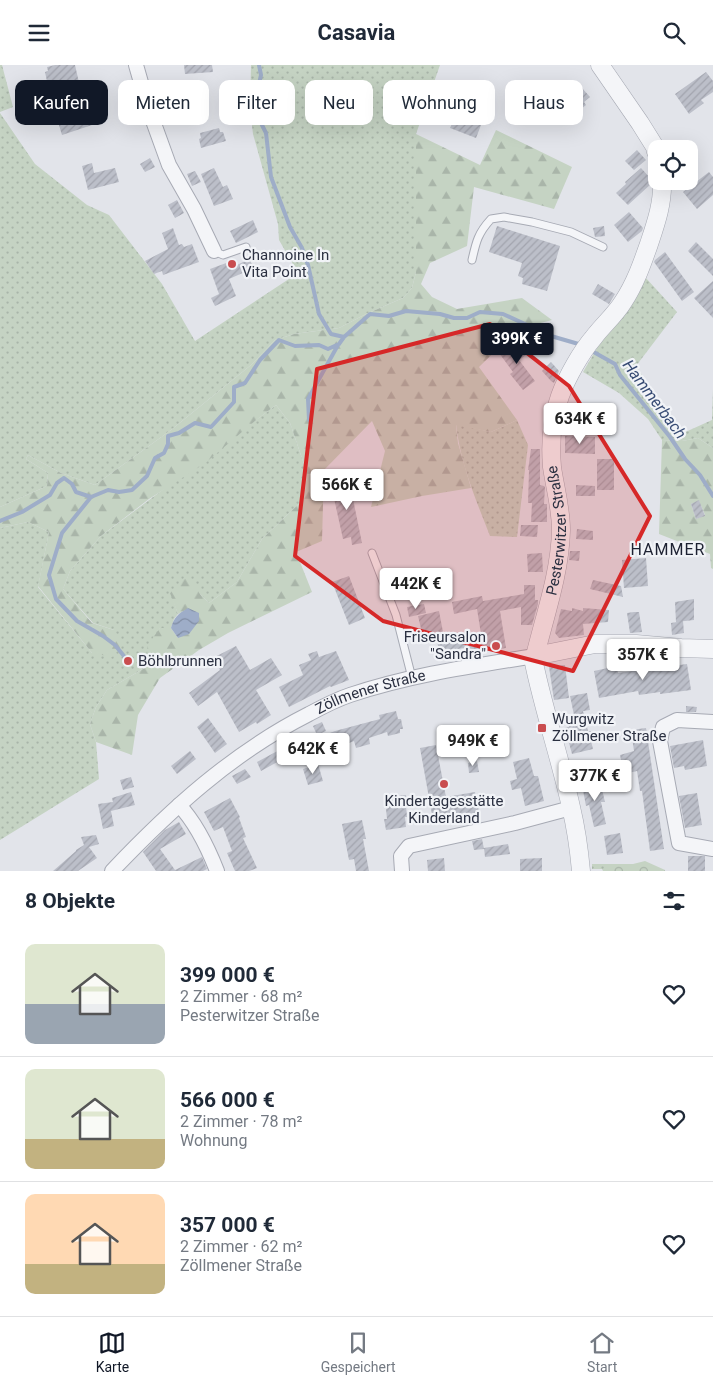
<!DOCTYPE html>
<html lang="de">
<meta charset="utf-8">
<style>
:root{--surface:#fff;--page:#f2f2f3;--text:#1f2937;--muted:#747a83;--line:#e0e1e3;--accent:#111827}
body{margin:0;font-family:Roboto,sans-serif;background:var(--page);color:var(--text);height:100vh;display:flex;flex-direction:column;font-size:19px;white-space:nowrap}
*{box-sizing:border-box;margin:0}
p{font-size:16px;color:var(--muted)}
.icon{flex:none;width:28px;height:28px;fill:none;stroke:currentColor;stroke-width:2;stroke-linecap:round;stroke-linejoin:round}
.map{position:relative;height:806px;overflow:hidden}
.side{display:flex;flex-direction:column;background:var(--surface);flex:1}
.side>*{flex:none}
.top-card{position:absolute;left:15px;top:15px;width:684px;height:45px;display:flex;gap:10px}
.tools{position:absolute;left:648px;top:75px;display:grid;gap:10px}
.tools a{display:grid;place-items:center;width:50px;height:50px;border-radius:10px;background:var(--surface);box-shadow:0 5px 20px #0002;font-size:25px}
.price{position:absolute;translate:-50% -42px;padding:0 11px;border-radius:5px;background:#fff;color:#222;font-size:16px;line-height:32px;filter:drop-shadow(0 1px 2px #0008)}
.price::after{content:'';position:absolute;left:50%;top:30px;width:15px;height:11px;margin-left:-8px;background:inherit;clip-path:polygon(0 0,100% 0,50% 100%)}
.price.selected{background:var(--accent);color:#fff}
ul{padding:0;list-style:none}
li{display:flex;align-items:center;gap:15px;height:125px;padding:0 25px}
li+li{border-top:1px solid var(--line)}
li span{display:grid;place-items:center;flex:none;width:140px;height:100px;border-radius:10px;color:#555}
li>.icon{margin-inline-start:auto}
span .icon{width:60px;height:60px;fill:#fffc;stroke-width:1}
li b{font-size:21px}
h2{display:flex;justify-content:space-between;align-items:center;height:60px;padding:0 25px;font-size:21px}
.pill{padding:0 18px;border-radius:10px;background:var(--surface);box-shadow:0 5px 20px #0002;font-size:18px;line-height:45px}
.pill.selected{background:var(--accent);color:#fff}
header{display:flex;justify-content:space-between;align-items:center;height:65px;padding:0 25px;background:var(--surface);font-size:22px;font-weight:700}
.tab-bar{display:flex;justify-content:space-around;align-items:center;height:70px;border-top:1px solid var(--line);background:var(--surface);font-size:14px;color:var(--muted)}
.tab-bar a{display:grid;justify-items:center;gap:2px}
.tab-bar .selected{color:var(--accent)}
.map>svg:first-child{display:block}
.grass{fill:url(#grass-dots)}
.forest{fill:url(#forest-firs);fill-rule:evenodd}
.park{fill:url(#park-crowns)}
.water{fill:url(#water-waves)}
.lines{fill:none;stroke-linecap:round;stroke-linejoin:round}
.stream{stroke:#9eadc8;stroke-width:4}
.building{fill:url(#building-hatch)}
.service-casing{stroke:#a7aab4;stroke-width:9}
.minor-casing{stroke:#a7aab4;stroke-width:16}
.tertiary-casing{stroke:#a7aab4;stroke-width:19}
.service{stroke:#f4f5f8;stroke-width:7}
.minor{stroke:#f4f5f8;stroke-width:14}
.tertiary{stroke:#f4f5f8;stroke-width:18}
.marked{fill:#d62828;fill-opacity:0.2;stroke:#d62828;stroke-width:4;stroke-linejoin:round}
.poi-dot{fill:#c94d4f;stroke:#f1f3f7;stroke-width:2}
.labels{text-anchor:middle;stroke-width:4.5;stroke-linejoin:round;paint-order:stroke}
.poi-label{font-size:15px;fill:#2b3041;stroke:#f1f3f7;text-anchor:start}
.street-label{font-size:15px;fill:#2b3041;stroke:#f1f3f7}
.water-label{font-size:16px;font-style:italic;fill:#364a73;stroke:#f1f3f7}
.neighbourhood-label{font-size:16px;letter-spacing:1px;fill:#1d2132;stroke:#f1f3f7}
</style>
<header><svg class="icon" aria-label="menu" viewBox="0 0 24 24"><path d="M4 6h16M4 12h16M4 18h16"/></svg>Casavia<svg class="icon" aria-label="search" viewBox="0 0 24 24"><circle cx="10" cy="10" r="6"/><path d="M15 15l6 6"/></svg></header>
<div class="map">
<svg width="713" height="806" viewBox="0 0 713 806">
<defs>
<pattern id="grass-dots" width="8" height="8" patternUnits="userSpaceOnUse" patternTransform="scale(1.25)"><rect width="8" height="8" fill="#c5d3c3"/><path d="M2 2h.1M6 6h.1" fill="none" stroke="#a9b5a9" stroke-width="1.8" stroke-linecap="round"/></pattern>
<pattern id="forest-firs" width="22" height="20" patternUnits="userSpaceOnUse" patternTransform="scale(1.25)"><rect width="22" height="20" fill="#c5d3c3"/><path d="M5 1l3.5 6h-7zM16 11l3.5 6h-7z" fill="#a9b5a9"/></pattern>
<pattern id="park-crowns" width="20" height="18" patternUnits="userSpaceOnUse" patternTransform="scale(1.25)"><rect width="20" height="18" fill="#c5d3c3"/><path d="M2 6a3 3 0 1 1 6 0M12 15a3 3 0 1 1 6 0" fill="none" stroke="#a9b5a9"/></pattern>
<pattern id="water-waves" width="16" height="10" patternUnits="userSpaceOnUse" patternTransform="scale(1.25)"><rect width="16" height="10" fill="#9eadc8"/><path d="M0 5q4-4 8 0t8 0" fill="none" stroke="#818da4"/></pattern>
<pattern id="building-hatch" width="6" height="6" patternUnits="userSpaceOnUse" patternTransform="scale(1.25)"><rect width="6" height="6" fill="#bcbfc9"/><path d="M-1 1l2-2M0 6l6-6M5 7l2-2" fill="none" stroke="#a2a4ae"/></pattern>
</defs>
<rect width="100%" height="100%" fill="#e2e4ea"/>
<!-- grass -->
<path class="grass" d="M0,0h2l11,42 -13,5z
M251,0h189l-24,69v138l-4,16 -9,10 -37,16 -27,14 -45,6 -19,6 -24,25 -80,65 -76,55 -34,-12 -33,-18 -2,4 22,14 -1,13 -47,21v-394l35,51 52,41 22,10 53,69 33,57 103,-68 -19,-33 -1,-16 -25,-90 -3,-26z
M645,212l32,35 -41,54 45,68 31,-14 1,-31v59l-15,-10 -16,3 -20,-1 -14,-21 -29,-26 -36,-21 20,-34z
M276,340l14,18 17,50 -3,26 -42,40 -25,43 -28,21 -9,-9 -29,-1 7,21 -4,5 -3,9h-11l-12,38 -41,24 -11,17 -6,17 6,18 3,37 -99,61v-312l28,-6 21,10 -11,55 54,66 22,-23 -21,-7 -30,-34 7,-18 31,-35z
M517,355l11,25 -11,92 -27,-1c-14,-36 -30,-73 -34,-112l35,8z
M592,799h19v7h-8l-1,-2h-10z"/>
<!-- forest -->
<path class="forest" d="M496,65l76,37 -18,42 -80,-22 -7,59 -37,17 -9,21 11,13 25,12 65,-11 30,22 -34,9 -39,38 38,53 -26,12 -35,-7 2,18 13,45 -49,8 -51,11 14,-56 -13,-30 -48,49 -2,71 -26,11 16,40 -84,41 -29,17 -39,28 -22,37 -6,40 -36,-13 -6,-18 6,-17 11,-17 41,-24 -1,-20 13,-18h11l7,10 10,-29 -10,5 -8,-21 16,-17 14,18 9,9 28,-21 25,-43 42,-40 3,-26 -17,-50 -14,-18 -21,16 -51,43 -55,35 -48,37 -31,35 -7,18 29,34 22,7 9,14 -11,13 -20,-4 -54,-67 11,-54 -21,-10 -28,6v-21l47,-21 1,-13 -22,-14 2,-4 33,18 34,12 76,-55 80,-65 24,-25 19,-6 45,-6 27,-14 37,-16 9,-10 4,-16v-138l64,31z
M698,373l15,10v121l-2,-1 -1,-14 -51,-20 3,-94 20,1zM699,436l6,14 -9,4 -5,-15z"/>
<!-- park -->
<path class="park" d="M645,796l20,9v1h-54v-7h22z"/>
<!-- water -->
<path class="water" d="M188,543l11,5v8l-10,13 -11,4 -7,-10c3,-11 7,-14 17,-20z"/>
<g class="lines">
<!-- stream -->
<path class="stream" d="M259,0l2,10 -5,22 4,24 6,12 5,44 19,50 12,21 6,17 11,49 12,20 13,3
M590,285l25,14 5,11 50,62 15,22 15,16 13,21
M309,355l-1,-21 30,-54
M91,432l-29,36 -13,42 7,24 21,22 26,15 12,9 13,16
M0,456l22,-9 28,-17 7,-12 7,-5 8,6 4,8 15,5 17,-7 11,2 13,-2 15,-14 8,-18 9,-5 4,-9v-8l11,-3 16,-10 16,4 23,-25v-15l11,-4 15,-23 19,-20 16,6 24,-1 9,4 11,-5 5,-7 26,-23 19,2 17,-5 34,3 14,4h13l13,-6 23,2 48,22 31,9"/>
</g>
<!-- building -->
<path class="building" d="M55,0h20l5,22 8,-3 3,10 -4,1 8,29 -33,11 -8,-26h-2l-7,-22 3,-1 -3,-14 3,-1 -1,-4z
M184,0h28l1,7 -28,2z
M706,7l7,9v11l-12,8 3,3 -15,11 -14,-20z
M582,23l8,9 -6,5 2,3 -12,10 -15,-18 9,-7 5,5z
M458,45l25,10 -7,18 -26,-10z
M219,63l1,4h3l3,9 -25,7 -2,-9 2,-1 -1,-5z
M637,85l9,10 -12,10 -9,-9z
M150,93l5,9 -10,5 -5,-8z
M92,98l2,10 21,-5 4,14 -31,8 -6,-24z
M214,103l9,19 4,-2 6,14 -19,7 -13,-32z
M641,103l11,12 -1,4 -23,21 -12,-12 10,-9 -1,-2z
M195,106l6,11 -9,4 -5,-12z
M709,107l4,5v18l-16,14 -14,-17z
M177,135l7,13 -9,5 -7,-13z
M629,147l14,16 -1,3 -14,11 -14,-17z
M253,155l5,12 -22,11 -6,-12z
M497,161l63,20 -13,45 -25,-7 1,-6 -5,-2 4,-13 -33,-11z
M604,161l1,10 -10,1 -2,-9z
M173,163l6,17 3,-1 2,3 8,-3 7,18 -36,13 -1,-4 -8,3 -9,-13 23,-12 -6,-16z
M696,177l17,17v17l-25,-25z
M665,187l29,40 -12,9 -28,-39 1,-2z
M249,194l5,9 -25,11 7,17 -21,10 -4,-8 8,-4 -9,-25 19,-7 1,3 6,-2 1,2z
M713,216v37l-19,-20z
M598,219l17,10 -6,10 -17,-10z
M515,276l11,14 -7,5 16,21 -12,9 -13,-16 3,-2 -14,-19z
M551,297l8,9 -5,12 -3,-2 -9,-10z
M565,371l30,1v17l-30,-1z
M531,384h9v36l4,1 1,1 -1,17h3v18h-16l1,-19h-4l1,-33h-1z
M597,394h17v31h-17z
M346,408l6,21 10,49 -10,2 -1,-8 -8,2 -10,-45 7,-1 -5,-17z
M576,420l19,1v10h-19z
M699,435l6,16 -9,3 -5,-15z
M521,460h17l-1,12 -17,-1z
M577,464l16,2v9l-17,-1z
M570,486h10l-1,10 -10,-1z
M542,488l1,19h-15l-1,-18z
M646,493l2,28 -24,2 -2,-28z
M349,511l16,42 -16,7 -17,-43z
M593,515l28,6 2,11 -33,-8z
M524,520h11v15h3v4l-6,21h-11v-18l-21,4 6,37 -41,7 -1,-7 -25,4 -2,-12 10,-1v1l34,-6 -4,-25 -23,5 -2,-12 30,-6 1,5 41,-7z
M694,534v21l-18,2 -1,-20z
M424,539l2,9 -17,4 -2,-10z
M572,543l11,3v-3l26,2 -1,12 -25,2 1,11 -25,3 -4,-5 6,-24 11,2z
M439,546l4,21 -20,5 -5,-21z
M634,547h5l3,20 -12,1 -3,-20z
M683,556l1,12 -12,2 -1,-12z
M236,581l14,24 21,-12 11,17 -26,15 15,25 -14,9 -1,-2 -17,10 -22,-40 -19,14 -9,-13 31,-23 -7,-12z
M317,586l2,6 17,-6 13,29 -18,7 -1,-1 -41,21 -10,-20 24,-12 -4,-10 12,-5 -3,-6z
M687,599l4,26 -31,4v-2l-21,3 -1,-4 -39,7 -5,-27 23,-5 1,7z
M565,600l4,33 -15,2 -5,-33z
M587,628l3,17 -7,1 5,20h3l1,4 1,6h-2l2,8 -21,5 -7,-26 4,-1 -2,-11 7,-1 -4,-19z
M686,641l11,1 -1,5h-10z
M396,646l2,8h3l2,10h-3v4l-12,3 -1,-4 -18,6 1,6 -14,4 -2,-7 -27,11 -7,-15 15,-6 45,-12 -1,-4z
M208,653l19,26 -12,9 -18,-26z
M322,657l4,9 -9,4 -4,-9z
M646,663l18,121 -14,2 -8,-60h-2l-3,-20 -13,3 -4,-19 14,-4 -3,-21z
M703,675l4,26 -22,4 -1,-4 -10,2 -4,-22z
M436,680l10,52 29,-5 4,20 -46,8 -13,-72z
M285,682l5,8 -29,16 -4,-9z
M190,686l6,8 -19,15 -6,-8z
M529,693l5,18h4l6,25 -19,5 -4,-18 -9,2 -2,-9 7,-2 -4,-17z
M477,696l2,11 -10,1 -1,-10z
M318,699l5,17 -15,4 -5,-16z
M245,704l6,8 -14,7 -5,-8z
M131,712l3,10 -11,3 -3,-10z
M600,716l5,21h-4l5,22 -12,3 -5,-22 -3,1 -4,-21z
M131,727l4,13 -24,6 3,15 -11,3 -5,-25 15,-2 -1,-4z
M697,728l5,32 -17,3 -6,-32z
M406,730l2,11h-2l1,11h-2l1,10 -20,3 -2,-11h3l-1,-10 2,-1 -1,-11z
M230,733l10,19 -1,1 7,19 -3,1 14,30 -8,3h-14l-8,-18 5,-2 -9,-24 -9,4 -10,-19z
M362,755l4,19h-3l6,32h-13l-2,-12 -5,1 -7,-36z
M179,757l7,12 -26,15 15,21 27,-13 5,12 -4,2h-47l-13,-19 22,-22z
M620,768l3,20 -16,2 -3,-19z
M96,770l3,9 -10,3 8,11 -19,13h-25l23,-20v-1l8,-5 -3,-8z
M482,774l2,10 -10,1 -2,-9z
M508,779l2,10 -25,3 -1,-9z
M688,791h17v15h-17z
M444,793l1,13h-17l-1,-11z
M542,793v13h-22v-12z"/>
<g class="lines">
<defs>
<path id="service" d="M214,186l9,4 23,-8
M472,195c4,-18 6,-27 19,-41l13,-2 28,5 39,10 32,15
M372,488l24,62 16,63"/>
<g id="minor">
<path d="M136,0l12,42 21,58 25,44 20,42"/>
<path d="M713,657l-36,-2 -14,7 -3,14 19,102 34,6"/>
<path d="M179,740c17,18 29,43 38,66"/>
<path id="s1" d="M112,806c58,-61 120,-118 197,-157 13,-7 26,-14 41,-19 59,-20 123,-29 185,-39"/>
<path d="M402,806l-1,-15 8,-10 106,-23 56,-15"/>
</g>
<g id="tertiary">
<path d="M600,0l40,58 15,24 1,5"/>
<path d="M535,591l60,-12h41l45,4 32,1"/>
<path id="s2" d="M581,806c-2,-22 -5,-43 -10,-64 -11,-49 -27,-96 -37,-144l1,-7c10,-41 25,-83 26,-126 0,-22 -6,-42 -9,-63 -2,-24 0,-49 8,-71 7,-19 21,-44 34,-59 9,-12 21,-22 29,-35 12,-18 19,-38 26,-58 7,-21 14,-41 13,-63"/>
</g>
</defs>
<!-- service casing -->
<use href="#service" class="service-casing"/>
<!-- minor casing -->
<use href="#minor" class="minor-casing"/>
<!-- tertiary casing -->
<use href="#tertiary" class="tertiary-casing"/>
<!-- service -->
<use href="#service" class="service"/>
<!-- minor -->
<use href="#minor" class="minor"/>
<!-- tertiary -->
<use href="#tertiary" class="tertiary"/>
</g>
<!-- marked area -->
<path class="marked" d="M490,259l79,62 81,130 -77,155 -190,-50 -88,-65 22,-187z"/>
<!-- markers -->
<g class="poi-dot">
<circle cx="232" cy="199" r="5"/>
<circle cx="496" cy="581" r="5"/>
<circle cx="128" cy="596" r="5"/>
<rect x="537" y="658" width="10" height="10" rx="2.5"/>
<circle cx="444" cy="719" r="5"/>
</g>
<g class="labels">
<!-- poi labels -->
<g class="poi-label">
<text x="242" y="195">Channoine In<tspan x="242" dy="17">Vita Point</tspan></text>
<text x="486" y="577" text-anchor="end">Friseursalon<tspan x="486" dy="17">"Sandra"</tspan></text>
<text x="138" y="601">Böhlbrunnen</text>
<text x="552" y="659">Wurgwitz<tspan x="552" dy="17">Zöllmener Straße</tspan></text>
<text x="444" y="741" text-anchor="middle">Kindertagesstätte<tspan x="444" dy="17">Kinderland</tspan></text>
</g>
<!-- street labels -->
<g class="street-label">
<text dy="5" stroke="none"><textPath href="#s2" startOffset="349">Pesterwitzer Straße</textPath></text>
<text dy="5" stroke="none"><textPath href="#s1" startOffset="319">Zöllmener Straße</textPath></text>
</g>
<!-- water labels -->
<g class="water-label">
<text transform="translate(655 334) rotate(53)" y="6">Hammerbach</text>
</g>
<!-- neighbourhood labels -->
<g class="neighbourhood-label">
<text x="668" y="490">HAMMER</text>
</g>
</g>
</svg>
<div class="tools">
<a><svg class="icon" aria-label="locate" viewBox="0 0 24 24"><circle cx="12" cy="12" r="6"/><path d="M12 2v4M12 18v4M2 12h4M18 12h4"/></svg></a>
</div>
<b class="price selected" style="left:517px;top:300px">399K €</b>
<b class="price" style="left:580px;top:380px">634K €</b>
<b class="price" style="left:347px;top:446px">566K €</b>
<b class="price" style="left:416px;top:545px">442K €</b>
<b class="price" style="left:643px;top:616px">357K €</b>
<b class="price" style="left:473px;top:702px">949K €</b>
<b class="price" style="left:313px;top:710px">642K €</b>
<b class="price" style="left:595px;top:737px">377K €</b>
<div class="top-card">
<a class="pill selected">Kaufen</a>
<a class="pill">Mieten</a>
<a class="pill">Filter</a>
<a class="pill">Neu</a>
<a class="pill">Wohnung</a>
<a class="pill">Haus</a>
</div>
</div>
<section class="side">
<h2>8 Objekte<svg class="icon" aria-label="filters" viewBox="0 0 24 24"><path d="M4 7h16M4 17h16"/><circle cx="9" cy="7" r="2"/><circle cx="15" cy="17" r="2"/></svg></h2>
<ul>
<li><span style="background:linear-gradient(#dfe7d0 60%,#9aa5b1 0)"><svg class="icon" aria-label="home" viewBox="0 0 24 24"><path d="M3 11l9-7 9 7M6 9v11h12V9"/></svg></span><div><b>399 000 €</b><p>2 Zimmer · 68 m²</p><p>Pesterwitzer Straße</p></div><svg class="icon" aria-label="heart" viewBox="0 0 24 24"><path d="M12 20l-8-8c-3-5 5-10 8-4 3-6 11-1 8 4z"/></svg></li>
<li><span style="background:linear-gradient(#dfe7d0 70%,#c2b280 0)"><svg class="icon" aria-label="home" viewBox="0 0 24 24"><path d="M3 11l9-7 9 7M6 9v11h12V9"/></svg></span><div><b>566 000 €</b><p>2 Zimmer · 78 m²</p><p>Wohnung</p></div><svg class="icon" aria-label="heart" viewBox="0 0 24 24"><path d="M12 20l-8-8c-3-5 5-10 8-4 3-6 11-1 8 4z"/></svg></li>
<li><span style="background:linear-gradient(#ffd9b3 70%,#c2b280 0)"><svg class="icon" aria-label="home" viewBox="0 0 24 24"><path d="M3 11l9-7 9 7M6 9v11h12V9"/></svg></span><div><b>357 000 €</b><p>2 Zimmer · 62 m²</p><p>Zöllmener Straße</p></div><svg class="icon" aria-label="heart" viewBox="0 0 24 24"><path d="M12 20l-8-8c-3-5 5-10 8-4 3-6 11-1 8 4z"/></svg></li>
</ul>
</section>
<nav class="tab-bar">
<a class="selected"><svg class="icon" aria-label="map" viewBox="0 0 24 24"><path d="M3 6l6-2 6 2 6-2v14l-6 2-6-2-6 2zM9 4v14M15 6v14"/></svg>Karte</a>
<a><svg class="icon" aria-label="saved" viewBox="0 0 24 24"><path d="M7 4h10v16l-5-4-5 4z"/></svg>Gespeichert</a>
<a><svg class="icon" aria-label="home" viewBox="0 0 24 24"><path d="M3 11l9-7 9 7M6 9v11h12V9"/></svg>Start</a>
</nav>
